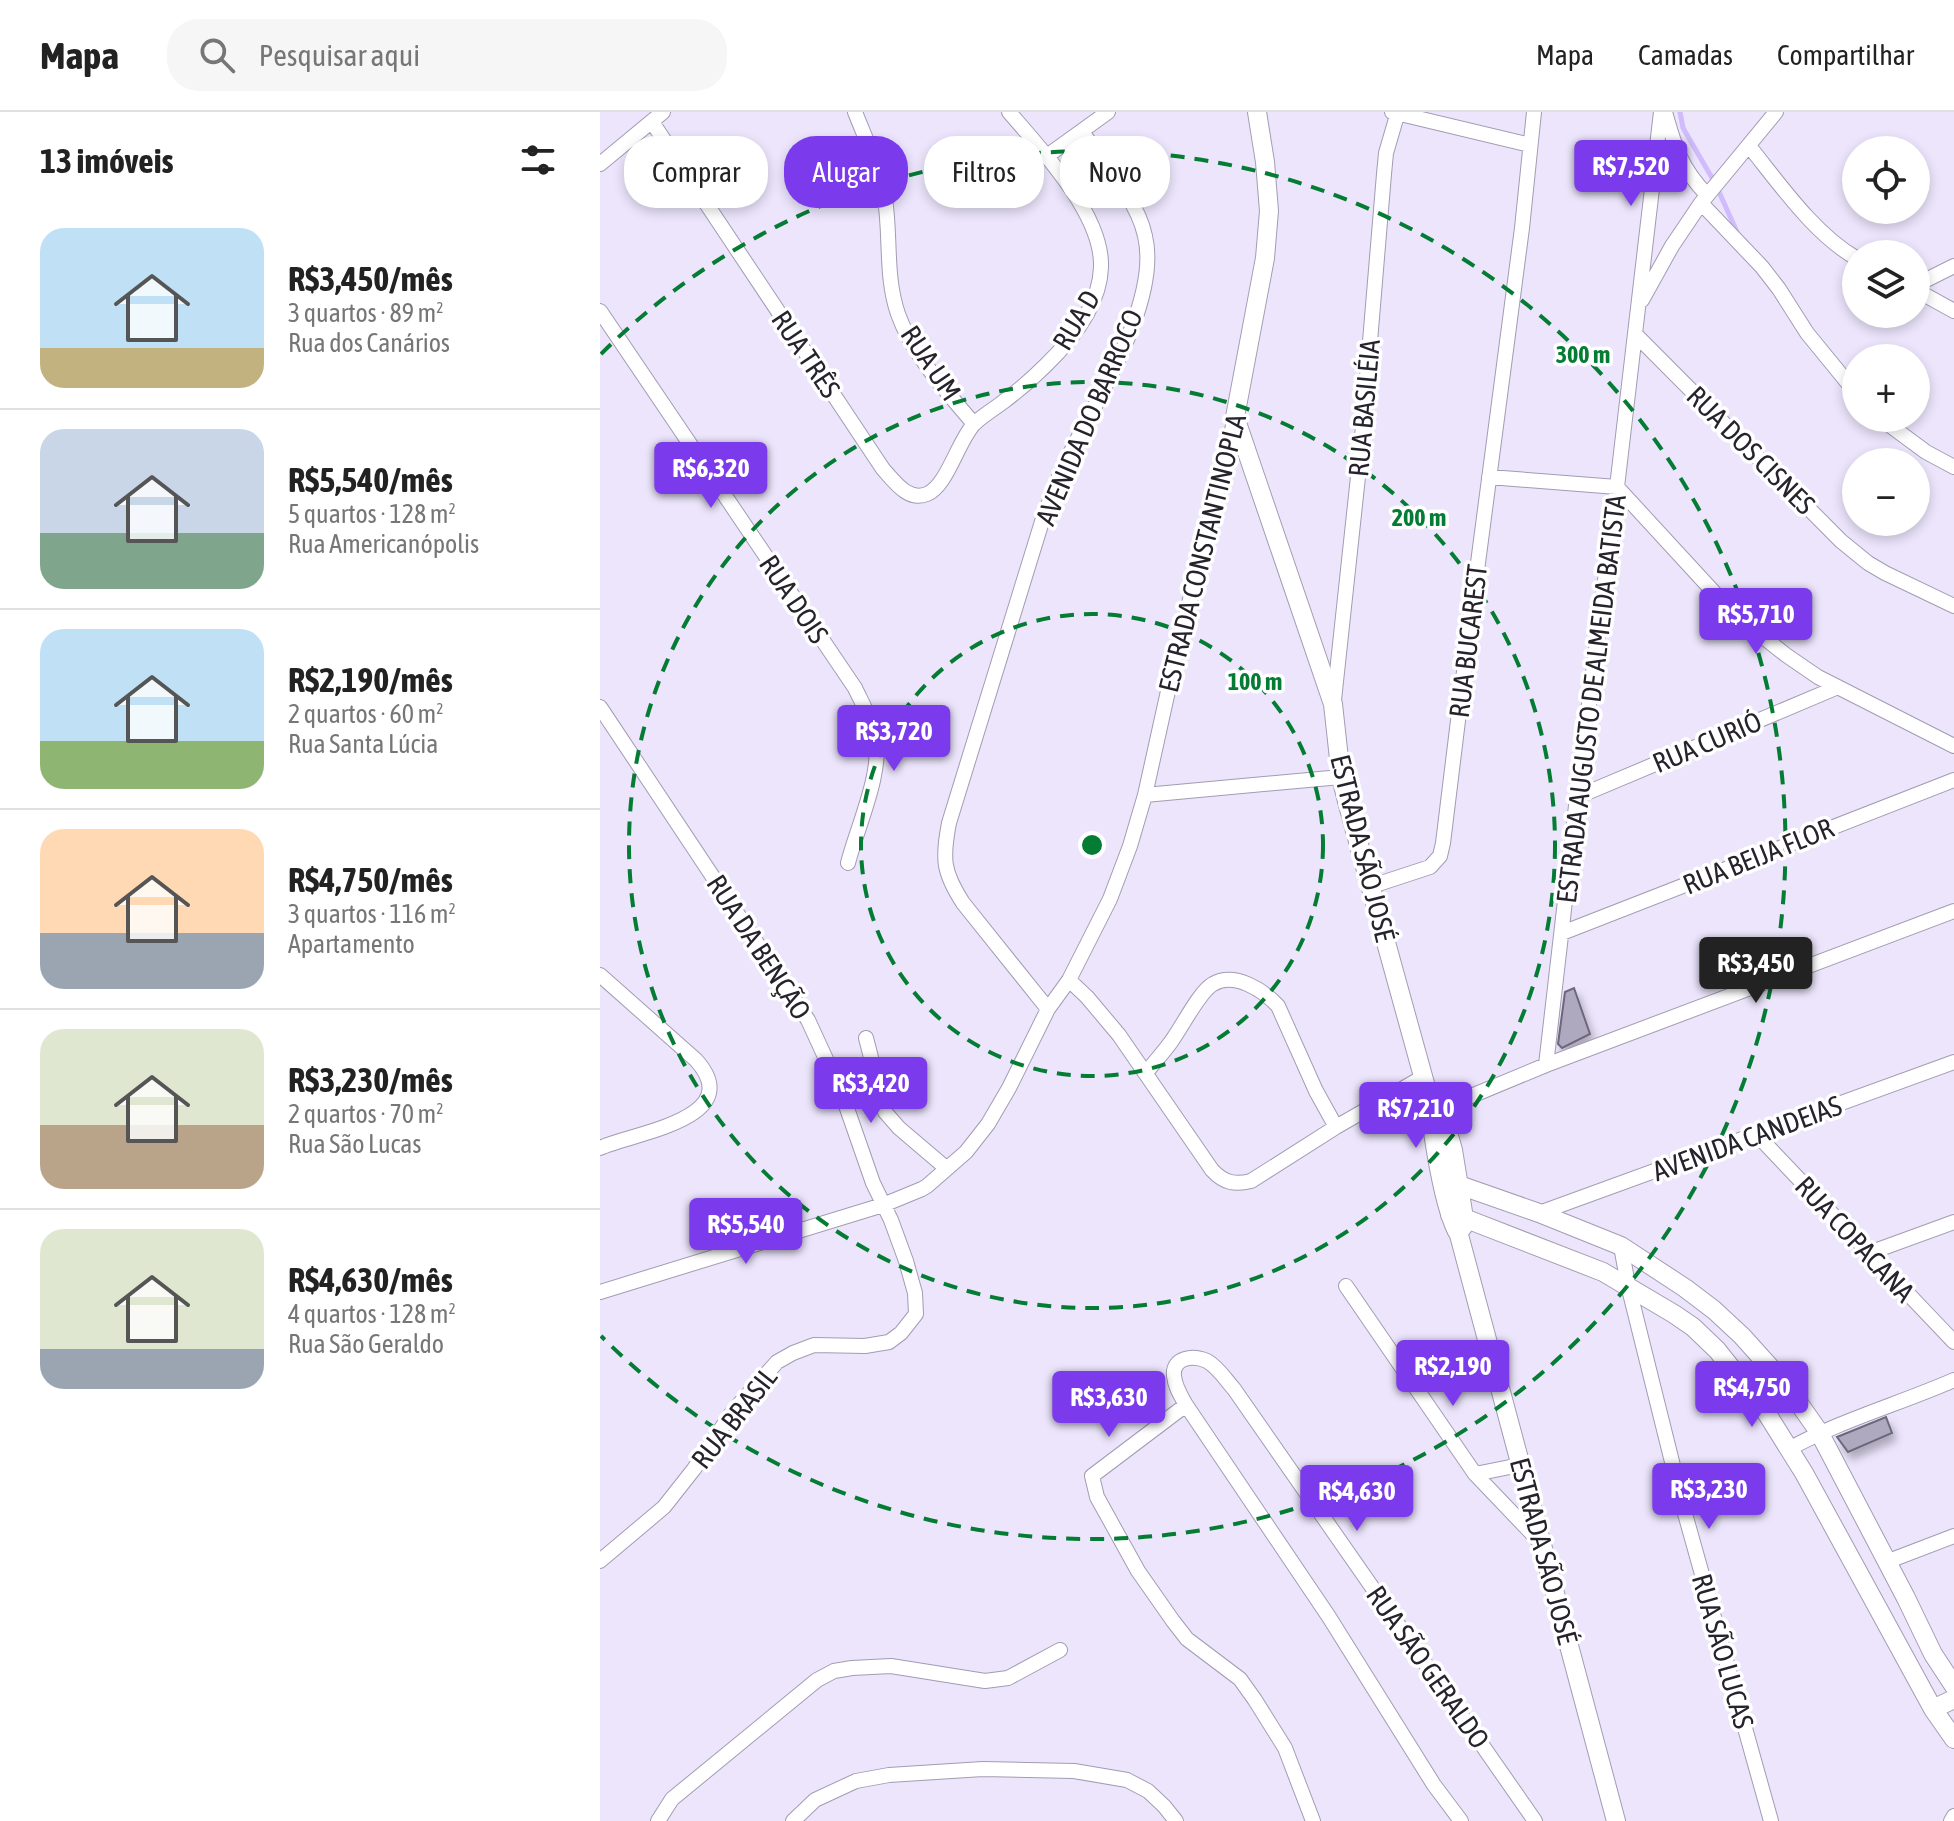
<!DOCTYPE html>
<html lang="pt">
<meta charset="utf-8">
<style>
:root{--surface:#fff;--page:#f6f6f6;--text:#222;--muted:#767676;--line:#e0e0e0;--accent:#7c3aed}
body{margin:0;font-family:"Asap Condensed",sans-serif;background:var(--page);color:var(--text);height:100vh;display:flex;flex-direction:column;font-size:30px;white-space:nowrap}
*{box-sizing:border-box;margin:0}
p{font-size:26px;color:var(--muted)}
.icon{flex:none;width:44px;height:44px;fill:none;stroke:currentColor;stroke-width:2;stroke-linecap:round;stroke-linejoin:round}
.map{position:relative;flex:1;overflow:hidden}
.side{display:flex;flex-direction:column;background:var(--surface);width:600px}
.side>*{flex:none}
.guide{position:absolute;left:24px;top:24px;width:760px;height:72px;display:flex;gap:16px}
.tools{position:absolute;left:1242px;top:24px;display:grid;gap:16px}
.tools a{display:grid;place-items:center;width:88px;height:88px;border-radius:50%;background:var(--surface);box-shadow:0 4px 12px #0003;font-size:40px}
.price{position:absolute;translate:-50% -68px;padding:0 18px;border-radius:8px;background:var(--accent);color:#fff;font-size:26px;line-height:52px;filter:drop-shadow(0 2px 4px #0008)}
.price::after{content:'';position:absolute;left:50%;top:48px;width:24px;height:18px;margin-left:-12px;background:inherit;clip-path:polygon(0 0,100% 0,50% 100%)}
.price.active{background:#222;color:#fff}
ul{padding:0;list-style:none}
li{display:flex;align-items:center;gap:24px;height:200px;padding:0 40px}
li+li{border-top:2px solid var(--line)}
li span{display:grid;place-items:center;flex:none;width:224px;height:160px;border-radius:24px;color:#555}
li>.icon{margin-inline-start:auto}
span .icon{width:96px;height:96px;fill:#fffc;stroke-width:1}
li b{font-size:34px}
h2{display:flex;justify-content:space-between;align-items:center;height:96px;padding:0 40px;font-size:34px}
.tag{padding:0 28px;border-radius:32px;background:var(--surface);box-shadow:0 4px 12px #0003;font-size:28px;line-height:72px}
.tag.active{background:var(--accent);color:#fff}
header{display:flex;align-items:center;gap:48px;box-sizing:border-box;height:112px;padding:0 40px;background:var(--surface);border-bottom:2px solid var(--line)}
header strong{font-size:38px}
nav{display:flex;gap:44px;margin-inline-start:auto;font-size:28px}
.search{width:560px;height:72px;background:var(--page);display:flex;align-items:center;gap:20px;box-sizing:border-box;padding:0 28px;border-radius:32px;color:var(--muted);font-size:30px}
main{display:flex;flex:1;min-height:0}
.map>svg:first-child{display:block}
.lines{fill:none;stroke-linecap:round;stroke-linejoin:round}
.stream{stroke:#d0bbfc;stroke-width:5}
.building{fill:#afa9bf;stroke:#6c677b;stroke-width:2;filter:url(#shadow)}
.minor-casing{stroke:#a29cb2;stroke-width:16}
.tertiary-casing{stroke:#a29cb2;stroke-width:20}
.minor{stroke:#fff;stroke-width:14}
.tertiary{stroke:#fff;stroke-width:18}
.ring{fill:none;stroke:#047c33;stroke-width:4;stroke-dasharray:14 10}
.labels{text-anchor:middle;stroke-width:7;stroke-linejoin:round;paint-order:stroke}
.street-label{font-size:28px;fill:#26232c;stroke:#fff}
.centre{fill:#047c33;stroke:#fff;stroke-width:4}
.ring-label{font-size:24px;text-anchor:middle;font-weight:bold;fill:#047c33;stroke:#fff;stroke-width:7;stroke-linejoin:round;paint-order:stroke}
</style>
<header>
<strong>Mapa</strong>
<div class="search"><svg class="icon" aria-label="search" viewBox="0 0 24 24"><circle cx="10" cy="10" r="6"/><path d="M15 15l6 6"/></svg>Pesquisar aqui</div>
<nav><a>Mapa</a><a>Camadas</a><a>Compartilhar</a></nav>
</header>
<main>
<section class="side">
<h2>13 imóveis<svg class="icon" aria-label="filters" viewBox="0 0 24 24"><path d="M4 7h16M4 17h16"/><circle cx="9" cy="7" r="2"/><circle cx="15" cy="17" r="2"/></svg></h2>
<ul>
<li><span style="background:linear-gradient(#bfe0f5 75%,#c2b280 0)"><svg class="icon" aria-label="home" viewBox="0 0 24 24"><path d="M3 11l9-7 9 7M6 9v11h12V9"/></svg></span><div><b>R$3,450/mês</b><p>3 quartos · 89 m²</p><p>Rua dos Canários</p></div></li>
<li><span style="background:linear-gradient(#c9d6e8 65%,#7fa58c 0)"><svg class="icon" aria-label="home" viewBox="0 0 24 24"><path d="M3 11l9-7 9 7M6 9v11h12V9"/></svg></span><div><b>R$5,540/mês</b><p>5 quartos · 128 m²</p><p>Rua Americanópolis</p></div></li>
<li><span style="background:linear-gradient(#bfe0f5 70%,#8fb573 0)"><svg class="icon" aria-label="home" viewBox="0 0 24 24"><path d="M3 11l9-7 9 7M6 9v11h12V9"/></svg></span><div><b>R$2,190/mês</b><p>2 quartos · 60 m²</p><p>Rua Santa Lúcia</p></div></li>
<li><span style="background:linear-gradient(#ffd9b3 65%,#9aa5b1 0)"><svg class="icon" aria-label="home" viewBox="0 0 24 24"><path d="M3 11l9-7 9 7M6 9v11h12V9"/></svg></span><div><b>R$4,750/mês</b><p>3 quartos · 116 m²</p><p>Apartamento</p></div></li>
<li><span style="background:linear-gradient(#dfe7d0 60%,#b9a48a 0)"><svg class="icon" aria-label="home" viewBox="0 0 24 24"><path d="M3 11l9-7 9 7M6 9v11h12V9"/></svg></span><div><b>R$3,230/mês</b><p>2 quartos · 70 m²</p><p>Rua São Lucas</p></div></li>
<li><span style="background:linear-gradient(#dfe7d0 75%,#9aa5b1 0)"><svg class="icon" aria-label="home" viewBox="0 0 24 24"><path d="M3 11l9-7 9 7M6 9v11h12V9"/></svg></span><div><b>R$4,630/mês</b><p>4 quartos · 128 m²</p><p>Rua São Geraldo</p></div></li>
</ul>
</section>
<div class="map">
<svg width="1354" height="1709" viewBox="0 0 1354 1709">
<defs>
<filter id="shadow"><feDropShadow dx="4" dy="7" stdDeviation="4" flood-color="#0004"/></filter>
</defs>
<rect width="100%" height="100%" fill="#ece5fc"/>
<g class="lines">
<!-- stream -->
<path class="stream" d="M1080,0l3,16 32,55 22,49"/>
</g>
<!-- building -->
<path class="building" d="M974,876l16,46 -28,14 -4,-4 7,-52z
M1286,1305l6,16 -44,19 -11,-15z"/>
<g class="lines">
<defs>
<path id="minor" d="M255,0c11,28 25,57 30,87 6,38 0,77 13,115 14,40 49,78 76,110
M792,0l138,33
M1065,0c10,36 16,56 42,83
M52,10l231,347c11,12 25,33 44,25 20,-8 31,-53 47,-70 8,-8 20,-15 29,-22 15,-11 29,-23 42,-36 26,-25 55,-61 56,-99 2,-52 -60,-118 -92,-155
M1149,34c30,37 65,88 107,112
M447,44l61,-44
M0,52l63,-52
M1101,91l61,64 17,22 28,44 49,60
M1316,173l38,-19
M1316,178l38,21
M1042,188l30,-54 29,-43 75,-91
M0,199l255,377c7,15 16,30 20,46 9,37 -18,93 -27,129
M1035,222l206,207 27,22 17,10 69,33
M1280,306l46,34 28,15
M889,365l128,10 104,113 32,29 33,26 32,22 136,69
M734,588l27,-251 23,-275 2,-21 12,-41
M0,595l208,313 34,74 31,89 18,37 15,41 9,32 1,21 -15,19 -12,9 -24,4 -51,-1 -21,8 -16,9 -44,49 -39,58 -30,38 -64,54
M545,683l196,-18
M977,685l261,-110
M772,774l58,-19 10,-11 3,-13 25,-204 54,-411 12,-116
M962,821l392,-153
M0,863l96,85c53,59 -64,73 -96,88
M469,868l18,17 32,38 93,135c12,13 23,15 39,11l85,-54 87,-50
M448,897l-85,-106c-20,-31 -21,-44 -14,-80l95,-308c7,-17 13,-35 21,-51 28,-60 96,-161 80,-228 -7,-35 -42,-75 -63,-104
M266,926l19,74 14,16 47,40
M946,953l31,-268 40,-310 44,-375
M546,961c9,-12 19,-22 27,-34 10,-14 27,-48 40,-55 22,-13 51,7 65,22l38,85 20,36
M835,999l111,-46 408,-154
M1157,1023l197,207
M939,1101l415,-151
M1021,1134l7,39 56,225 87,311
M1269,1141l85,-31
M746,1174l129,188 67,70
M0,1180l283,-87 39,-16 5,-3 39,-34 22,-28 21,-36 39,-79 21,-29 41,-81 20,-53 15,-51 29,-131 61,-246
M586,1293l-94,71 5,21 41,74 35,50 14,18 53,40 15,21 30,48 28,73
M1189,1337c52,-29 110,-45 165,-69
M875,1362l45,-9
M1286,1450l68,-26
M58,1709l14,-22 145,-119 17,-9 18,-3 39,-2 94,15 23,-3 52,-28
M193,1709l22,-21 41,-19 33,-6 94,-6 91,2 53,9 21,11 16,15 12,15
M861,1709l-27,-36 -105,-168 -143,-212c-5,-9 -11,-18 -12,-29 -2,-19 19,-21 33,-15 11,6 19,19 27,28l301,432
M1351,1709l3,-5"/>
<path id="tertiary" d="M657,0l8,50 4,49 -4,47 -30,159 98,287 8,73 7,28 81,293c3,33 14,110 30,137l157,586
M832,988l9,8 12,42 11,68 -1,9
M843,1069l16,4 80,28 82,33 64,42 29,22 28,26 44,49 33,47 87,166 27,56 21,32
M850,1103l14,3 139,54 71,42 19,13 24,23 47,59 40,64 129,236 21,30
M1333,1597l21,-10"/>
</defs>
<!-- minor casing -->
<use href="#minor" class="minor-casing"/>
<!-- tertiary casing -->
<use href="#tertiary" class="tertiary-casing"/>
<!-- minor -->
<use href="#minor" class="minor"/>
<!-- tertiary -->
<use href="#tertiary" class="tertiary"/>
</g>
<!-- distance rings -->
<g class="ring">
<circle cx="492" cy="733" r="231"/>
<circle cx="492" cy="733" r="463"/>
<path d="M1 242A694 694 0 1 1 1 1224"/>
</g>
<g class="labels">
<!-- street labels -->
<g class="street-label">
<text transform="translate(476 208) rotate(-59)" y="10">RUA D</text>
<text transform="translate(206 242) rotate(56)" y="10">RUA TRÊS</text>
<text transform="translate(331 251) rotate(56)" y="10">RUA UM</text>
<text transform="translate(764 296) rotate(-85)" y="10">RUA BASILÉIA</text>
<text transform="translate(489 305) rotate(-67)" y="10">AVENIDA DO BARROCO</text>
<text transform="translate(1151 338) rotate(45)" y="10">RUA DOS CISNES</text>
<text transform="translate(602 441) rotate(-76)" y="10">ESTRADA CONSTANTINOPLA</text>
<text transform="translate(194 487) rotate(56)" y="10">RUA DOIS</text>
<text transform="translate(868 529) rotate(-83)" y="10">RUA BUCAREST</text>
<text transform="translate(991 587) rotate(-83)" y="10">ESTRADA AUGUSTO DE ALMEIDA BATISTA</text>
<text transform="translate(1107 630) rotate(-23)" y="10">RUA CURIÓ</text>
<text transform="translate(763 736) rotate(76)" y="10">ESTRADA SÃO JOSÉ</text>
<text transform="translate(1158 744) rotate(-22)" y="10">RUA BEIJA FLOR</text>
<text transform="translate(159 835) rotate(57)" y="10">RUA DA BENÇÃO</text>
<text transform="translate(1147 1026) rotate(-20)" y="10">AVENIDA CANDEIAS</text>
<text transform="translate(1255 1127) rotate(47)" y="10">RUA COPACANA</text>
<text transform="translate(134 1306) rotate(-52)" y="10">RUA BRASIL</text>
<text transform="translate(944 1439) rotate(75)" y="10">ESTRADA SÃO JOSÉ</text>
<text transform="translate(1123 1539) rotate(74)" y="10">RUA SÃO LUCAS</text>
<text transform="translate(828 1555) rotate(55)" y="10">RUA SÃO GERALDO</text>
</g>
</g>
<circle cx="492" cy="733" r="12" class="centre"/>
<g class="ring-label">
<text x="983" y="251">300 m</text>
<text x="819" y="414">200 m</text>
<text x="655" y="578">100 m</text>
</g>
</svg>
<div class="tools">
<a><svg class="icon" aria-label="locate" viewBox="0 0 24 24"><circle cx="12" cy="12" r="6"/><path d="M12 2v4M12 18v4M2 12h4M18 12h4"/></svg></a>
<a><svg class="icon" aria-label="layers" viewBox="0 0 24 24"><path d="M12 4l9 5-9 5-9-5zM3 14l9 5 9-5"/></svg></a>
<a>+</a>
<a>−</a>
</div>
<b class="price" style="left:1031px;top:96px">R$7,520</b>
<b class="price" style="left:111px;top:398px">R$6,320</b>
<b class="price" style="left:1156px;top:544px">R$5,710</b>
<b class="price" style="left:294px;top:661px">R$3,720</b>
<b class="price active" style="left:1156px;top:893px">R$3,450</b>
<b class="price" style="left:271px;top:1013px">R$3,420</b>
<b class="price" style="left:816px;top:1038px">R$7,210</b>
<b class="price" style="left:146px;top:1154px">R$5,540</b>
<b class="price" style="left:853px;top:1296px">R$2,190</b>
<b class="price" style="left:1152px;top:1317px">R$4,750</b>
<b class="price" style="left:509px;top:1327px">R$3,630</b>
<b class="price" style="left:1109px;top:1419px">R$3,230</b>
<b class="price" style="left:757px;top:1421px">R$4,630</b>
<div class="guide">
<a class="tag">Comprar</a>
<a class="tag active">Alugar</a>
<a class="tag">Filtros</a>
<a class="tag">Novo</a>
</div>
</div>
</main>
